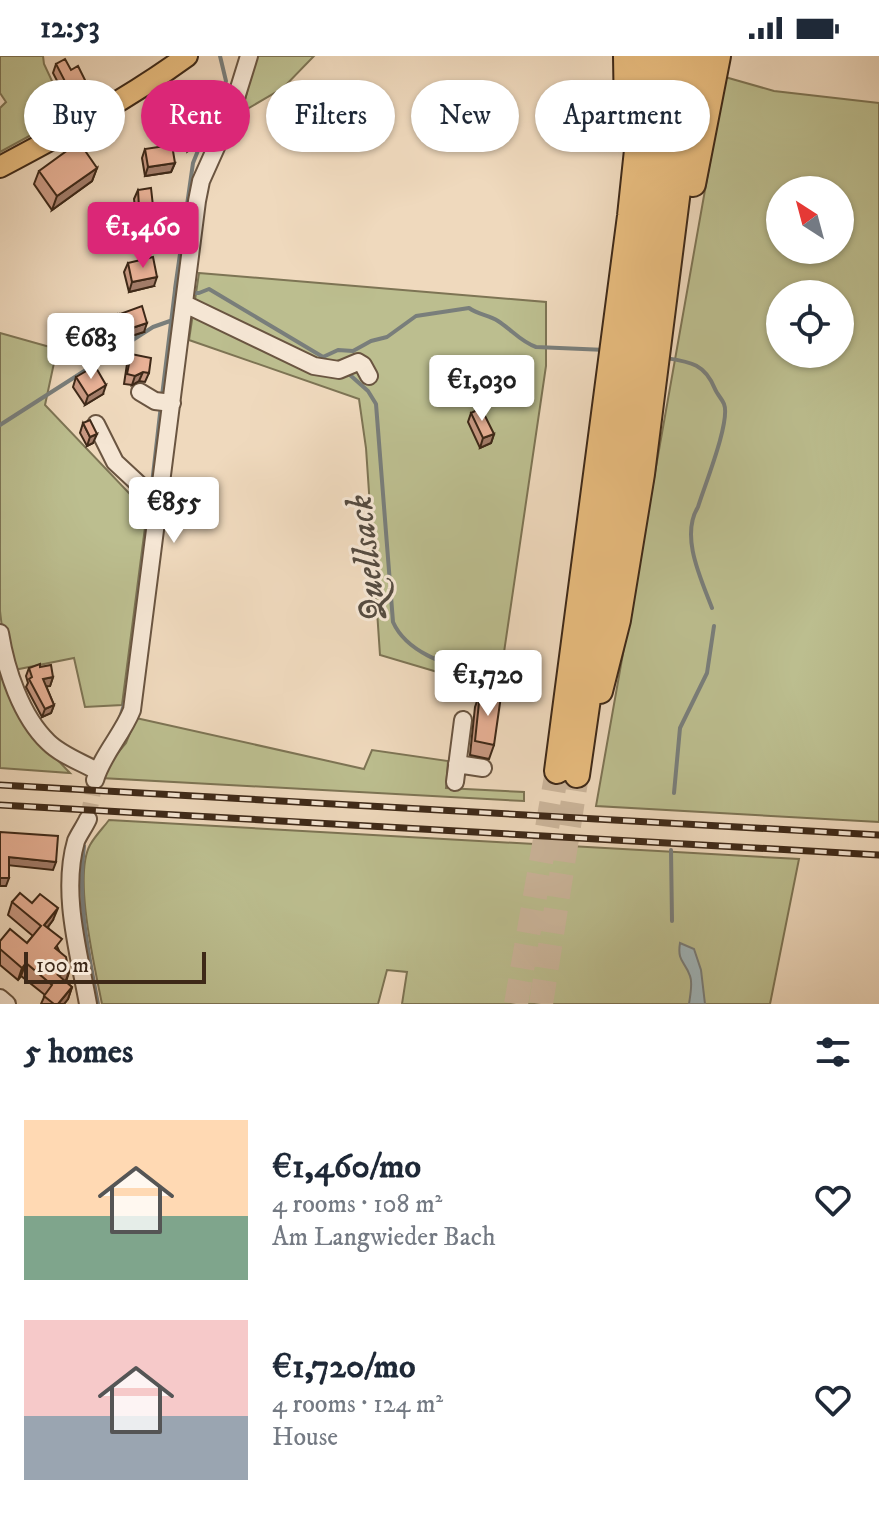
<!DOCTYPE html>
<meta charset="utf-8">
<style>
:root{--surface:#fff;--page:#f2f2f3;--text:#1f2937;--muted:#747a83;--accent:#db2777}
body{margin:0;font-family:"IM FELL DW Pica",serif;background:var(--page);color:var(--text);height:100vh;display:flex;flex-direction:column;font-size:30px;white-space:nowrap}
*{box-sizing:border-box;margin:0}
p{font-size:26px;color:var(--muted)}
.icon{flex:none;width:44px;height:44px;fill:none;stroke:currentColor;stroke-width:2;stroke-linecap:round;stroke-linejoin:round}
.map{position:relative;height:948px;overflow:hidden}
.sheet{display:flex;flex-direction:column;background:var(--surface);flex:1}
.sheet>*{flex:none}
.banner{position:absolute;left:24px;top:24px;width:832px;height:72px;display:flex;gap:16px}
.needle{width:52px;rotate:324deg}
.tools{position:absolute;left:766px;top:120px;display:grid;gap:16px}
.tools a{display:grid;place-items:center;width:88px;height:88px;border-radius:50%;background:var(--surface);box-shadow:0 2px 6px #0004;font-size:40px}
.scale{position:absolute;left:24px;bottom:20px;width:182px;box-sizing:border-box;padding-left:8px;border:4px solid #3e2918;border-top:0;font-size:22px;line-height:28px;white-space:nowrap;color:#3e2918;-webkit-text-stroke:6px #f5e6d4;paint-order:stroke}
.price{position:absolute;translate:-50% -68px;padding:0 18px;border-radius:8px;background:#fff;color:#222;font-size:26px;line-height:52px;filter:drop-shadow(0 2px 4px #0008)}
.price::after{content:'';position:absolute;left:50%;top:48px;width:24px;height:18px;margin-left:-12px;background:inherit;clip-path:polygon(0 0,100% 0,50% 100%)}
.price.active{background:var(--accent);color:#fff}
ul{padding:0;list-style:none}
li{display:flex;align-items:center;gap:24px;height:200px;padding:0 24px}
li span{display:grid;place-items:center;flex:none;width:224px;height:160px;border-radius:0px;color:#555}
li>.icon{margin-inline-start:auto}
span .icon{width:96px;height:96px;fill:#fffc;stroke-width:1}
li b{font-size:34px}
h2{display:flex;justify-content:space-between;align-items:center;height:96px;padding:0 24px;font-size:34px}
.chip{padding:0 28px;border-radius:36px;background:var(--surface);box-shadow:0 2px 6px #0004;font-size:28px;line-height:72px}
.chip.active{background:var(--accent);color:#fff}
.status{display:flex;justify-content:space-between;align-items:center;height:56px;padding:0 40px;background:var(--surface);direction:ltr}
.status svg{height:22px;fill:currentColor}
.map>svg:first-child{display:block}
.green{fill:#bcbe8f;stroke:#7d7454;stroke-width:2;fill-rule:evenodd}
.water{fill:#a0b7bd;stroke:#797e7b;stroke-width:2}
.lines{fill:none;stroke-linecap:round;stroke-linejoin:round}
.stream{stroke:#797e7b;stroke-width:4}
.minor-tunnel{stroke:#ccb69c;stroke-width:16;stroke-dasharray:16 8;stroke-linecap:butt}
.highway-tunnel{stroke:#ccb69c;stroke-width:24;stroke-dasharray:24 12;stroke-linecap:butt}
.minor-casing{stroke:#6a5541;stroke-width:20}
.major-casing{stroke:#3e2918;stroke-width:24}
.highway-casing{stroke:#3e2918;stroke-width:28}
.minor{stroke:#f5e6d4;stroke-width:16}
.major{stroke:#e8bc7e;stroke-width:20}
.highway{stroke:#e8bc7e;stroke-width:24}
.rail-casing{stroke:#3e2918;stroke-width:7}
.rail{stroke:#f5e6d4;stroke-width:4;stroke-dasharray:12;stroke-linecap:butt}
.wall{fill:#c89881;stroke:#3e2918;stroke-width:2}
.shaded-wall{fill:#a27c69;stroke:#3e2918;stroke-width:2}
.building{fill:#e8b196;stroke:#3e2918;stroke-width:2}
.labels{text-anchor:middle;stroke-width:6;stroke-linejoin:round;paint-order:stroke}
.water-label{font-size:36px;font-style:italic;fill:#564c41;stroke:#f5e6d4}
</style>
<div class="status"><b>12:53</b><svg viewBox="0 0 49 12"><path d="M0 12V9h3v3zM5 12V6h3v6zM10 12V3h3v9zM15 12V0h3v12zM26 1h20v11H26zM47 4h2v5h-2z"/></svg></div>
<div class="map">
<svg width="879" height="948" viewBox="0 0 879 948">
<rect width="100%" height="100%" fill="#efd9bd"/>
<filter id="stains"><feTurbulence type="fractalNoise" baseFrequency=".0025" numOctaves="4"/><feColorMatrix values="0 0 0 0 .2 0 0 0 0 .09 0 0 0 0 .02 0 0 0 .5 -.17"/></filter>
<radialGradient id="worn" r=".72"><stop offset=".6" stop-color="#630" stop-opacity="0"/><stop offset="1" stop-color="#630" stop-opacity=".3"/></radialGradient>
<!-- green -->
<path class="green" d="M0,0h43l1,8 24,51 -68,37v-44l6,-6 -6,-9z
M256,0h58l-31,32 -41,24z
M725,21l49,14 105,12v719l-283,-16zM780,134h60v60h-60zM780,238h60v60h-60z
M199,217l347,29v64l-49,334 -38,-7 2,-14 -81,-24 -14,-207 -7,-49 -170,-59z
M0,277l57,16 -12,56 102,107 -25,193 -37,2 -11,-49 -60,12 -11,-34 -3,-25z
M0,592l49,103 21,22 -70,-5z
M136,662l228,51 8,-19 76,11 -2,27 78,4v9l-423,-23 1,-6 24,-29z
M109,764l690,39 -29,145h-368l5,-32 -20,-2 -9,34h-276c-7,-36 -29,-128 -12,-159 5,-9 13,-17 19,-25z"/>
<!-- water -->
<path class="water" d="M680,887l14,6 7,21 4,34h-16c1,-8 4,-21 1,-28 -5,-15 -13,-14 -10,-33z"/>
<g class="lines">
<!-- stream -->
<path class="stream" d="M182,236l-7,-3 18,-126 33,-82 -6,-25
M191,237h8l10,-4 114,68 15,-7 15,1 18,-10 16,-4 29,-21 53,-8c10,7 20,7 29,13 14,9 23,21 38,26l70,3
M666,302c25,4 39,6 49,31 2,5 7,10 9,15 7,17 -20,83 -26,103 -18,29 3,72 14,101
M350,319l18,16 8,13 17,218c17,38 71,46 107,59
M162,340l13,-106
M0,369l153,-98 17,-6
M152,428l9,-79
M149,456l2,-19
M138,543l6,-47
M119,665l8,-26
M674,737l6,-65 27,-55 7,-47
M84,790c-7,54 4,105 14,158
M671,794l1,71"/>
<!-- minor-tunnel -->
<path class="minor-tunnel" d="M88,763l7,-39"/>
<!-- highway-tunnel -->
<path class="highway-tunnel" d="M516,948l41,-233
M541,948l36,-229"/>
<defs>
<path id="minor" d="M185,248l129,62 25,4 19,-8 5,3 6,11
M140,336l15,9 17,2
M96,368l19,38 28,26 18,2
M0,577c6,37 21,83 48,109 13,13 33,20 49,29
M457,708l26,4
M95,724c7,-25 27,-45 37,-70l65,-509 4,-20 30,-67 18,-58
M455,726l8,-62
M0,942l7,6
M88,948c-9,-51 -27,-111 -12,-163 3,-7 9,-15 12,-22"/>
<path id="major" d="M0,111c64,-34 128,-68 187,-111"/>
<path id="highway" d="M626,0l1,62
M693,128l25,-128
M600,635l18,-71 24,-146 53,-418
M557,715l73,-555 17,-160
M577,719l39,-271 55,-448"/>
</defs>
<!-- minor casing -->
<use href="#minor" class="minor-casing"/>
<!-- major casing -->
<use href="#major" class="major-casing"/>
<!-- highway casing -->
<use href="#highway" class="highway-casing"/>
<!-- minor -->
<use href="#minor" class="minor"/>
<!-- major -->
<use href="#major" class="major"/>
<!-- highway -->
<use href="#highway" class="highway"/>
<defs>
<path id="rail" d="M0,729l879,50
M0,749l879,50"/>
</defs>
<!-- rail casing -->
<use href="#rail" class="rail-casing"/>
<!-- rail -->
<use href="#rail" class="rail"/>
</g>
<!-- wall -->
<path class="wall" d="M56,8l15,6 15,12 -6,17 -11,5 -16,-31z
M169,32l10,25 -10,9v5l-3,9 -19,-23 3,-9z
M185,83l13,5 -10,7 -5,-8z
M145,93l30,14 -4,9 -26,4 -3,-18z
M97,112l-5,13 -40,29 -18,-26 5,-13z
M138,134l12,25 -14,1 -2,-17z
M128,207l26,23 -25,6 -5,-20z
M120,258l24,18 -22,7 -4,-13 -1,2 -13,3 -2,-8 1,-5 15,1z
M131,298l18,19 -4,9 -6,-1 -7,4 -8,-1 3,-20z
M76,321l27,17 -18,11 -12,-18z
M479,321l18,13 -3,9 -9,5 -10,-18z
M471,357l23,21 -3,9 -11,5 -12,-26z
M83,367l10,20 -6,3 -7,-13z
M40,611l13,10 -3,9h-4l8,19 -3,8 -9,4 -16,-30 2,-4 -2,-7 3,-8z
M480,637l14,52 -5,14 -19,-4 5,-48z
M12,846l41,18 -5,7 21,45 -3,10 6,5 -4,12 -4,5h-23l4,-9 -24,-19 -3,4 -18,-15v-24l27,2 6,-7 -25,-21z"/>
<!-- shaded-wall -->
<path class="shaded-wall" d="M86,26l-6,17 -11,5 3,-9 9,-10z
M182,48l-3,9 -10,9 3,-10z
M199,83l-1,5 -10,7 2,-5z
M175,107l-4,9 -26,4 3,-9z
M97,112l-5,13 -40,29 5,-14z
M153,150l-3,9 -14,1 3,-9z
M157,221l-3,9 -25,6 3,-10z
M119,267l-2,5 -13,3 2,-4z
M147,267l-3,9 -22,7 4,-9z
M143,316l-4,9 -7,4 3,-9z
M106,329l-3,9 -18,11 3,-9z
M497,334l-3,9 -9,5 4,-10z
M97,378l-4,9 -6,3 3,-9z
M494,378l-3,9 -11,5 3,-10z
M53,621l-3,9 -10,1 3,-8z
M54,649l-3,8 -9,4 3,-8z
M9,801l47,5 -3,8 -47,-5z
M0,822h9l-3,8h-6z
M58,852l-5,12 -13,17 4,-12z
M26,907l-5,13 -3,4 4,-12z
M69,916l-5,13 -6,-10z
M72,931l-4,12 -4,5h-6z"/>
<!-- building -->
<path class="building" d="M65,3l6,11 7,-4 8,16 -5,3 2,4 -11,6 -16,-31z
M169,32l13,16 -10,8 -6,-9 3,24 -19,-23z
M194,76l5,7 -9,7 -5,-7z
M79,86l18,26 -40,28 -18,-25z
M172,89l3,18 -27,4 -3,-18z
M151,132l2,18 -14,1 -1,-17z
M153,201l4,20 -25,5 -4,-19z
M142,250l5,17 -21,7 -6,-16z
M117,258l2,9 -13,4 -3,-9z
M131,298l20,4 -2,15 -6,-1 -8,4 -8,-2z
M95,310l11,19 -18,11 -12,-19z
M487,316l10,18 -8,4 -10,-17z
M481,352l13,26 -11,4 -12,-25z
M90,364l7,14 -7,3 -7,-14z
M40,608v3l11,-2 2,12 -10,2 11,26 -9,4 -16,-30 3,-2 -3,-9z
M480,637l21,3 -7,49 -19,-4z
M0,776l58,4 -2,26 -47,-5v21h-9z
M20,837l12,10 8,-9 18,14 -14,17 18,14 -7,9 11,9 3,15 -11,3 14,12 -14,17h-4l-10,-8 8,-11 -26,-22 -4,5 -22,-19v-8l10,-12 17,14 14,-17 -29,-24z"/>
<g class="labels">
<!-- water labels -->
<g class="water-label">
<text transform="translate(365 503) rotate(-97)" y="13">Quellsack</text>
</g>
</g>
<rect width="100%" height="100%" filter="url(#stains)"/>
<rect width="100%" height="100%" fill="url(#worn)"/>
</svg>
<div class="tools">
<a><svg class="needle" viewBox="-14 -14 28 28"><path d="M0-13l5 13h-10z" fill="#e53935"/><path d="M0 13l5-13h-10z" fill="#747a83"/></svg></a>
<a><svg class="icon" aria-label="locate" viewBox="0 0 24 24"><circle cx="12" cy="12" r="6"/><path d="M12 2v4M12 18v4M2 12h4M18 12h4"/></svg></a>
</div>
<div class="scale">100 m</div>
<b class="price active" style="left:143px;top:214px">€1,460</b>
<b class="price" style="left:91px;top:325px">€683</b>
<b class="price" style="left:482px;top:367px">€1,030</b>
<b class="price" style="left:174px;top:489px">€855</b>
<b class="price" style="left:488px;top:662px">€1,720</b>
<div class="banner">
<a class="chip">Buy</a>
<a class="chip active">Rent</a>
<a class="chip">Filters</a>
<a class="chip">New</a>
<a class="chip">Apartment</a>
</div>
</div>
<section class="sheet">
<h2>5 homes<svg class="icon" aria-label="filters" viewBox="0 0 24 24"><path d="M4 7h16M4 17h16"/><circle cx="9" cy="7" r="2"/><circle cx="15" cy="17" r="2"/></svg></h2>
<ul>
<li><span style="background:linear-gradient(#ffd9b3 60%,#7fa58c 0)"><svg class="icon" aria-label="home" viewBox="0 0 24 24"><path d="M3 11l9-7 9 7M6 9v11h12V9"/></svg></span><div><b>€1,460/mo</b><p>4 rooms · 108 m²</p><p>Am Langwieder Bach</p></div><svg class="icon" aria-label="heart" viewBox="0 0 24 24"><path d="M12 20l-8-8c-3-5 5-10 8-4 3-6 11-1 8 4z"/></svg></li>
<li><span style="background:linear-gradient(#f6c9c9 60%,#9aa5b1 0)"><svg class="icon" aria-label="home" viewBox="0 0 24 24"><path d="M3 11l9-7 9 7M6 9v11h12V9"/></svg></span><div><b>€1,720/mo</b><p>4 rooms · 124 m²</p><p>House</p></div><svg class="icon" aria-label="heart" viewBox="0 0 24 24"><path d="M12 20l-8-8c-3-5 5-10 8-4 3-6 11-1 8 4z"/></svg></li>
</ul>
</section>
